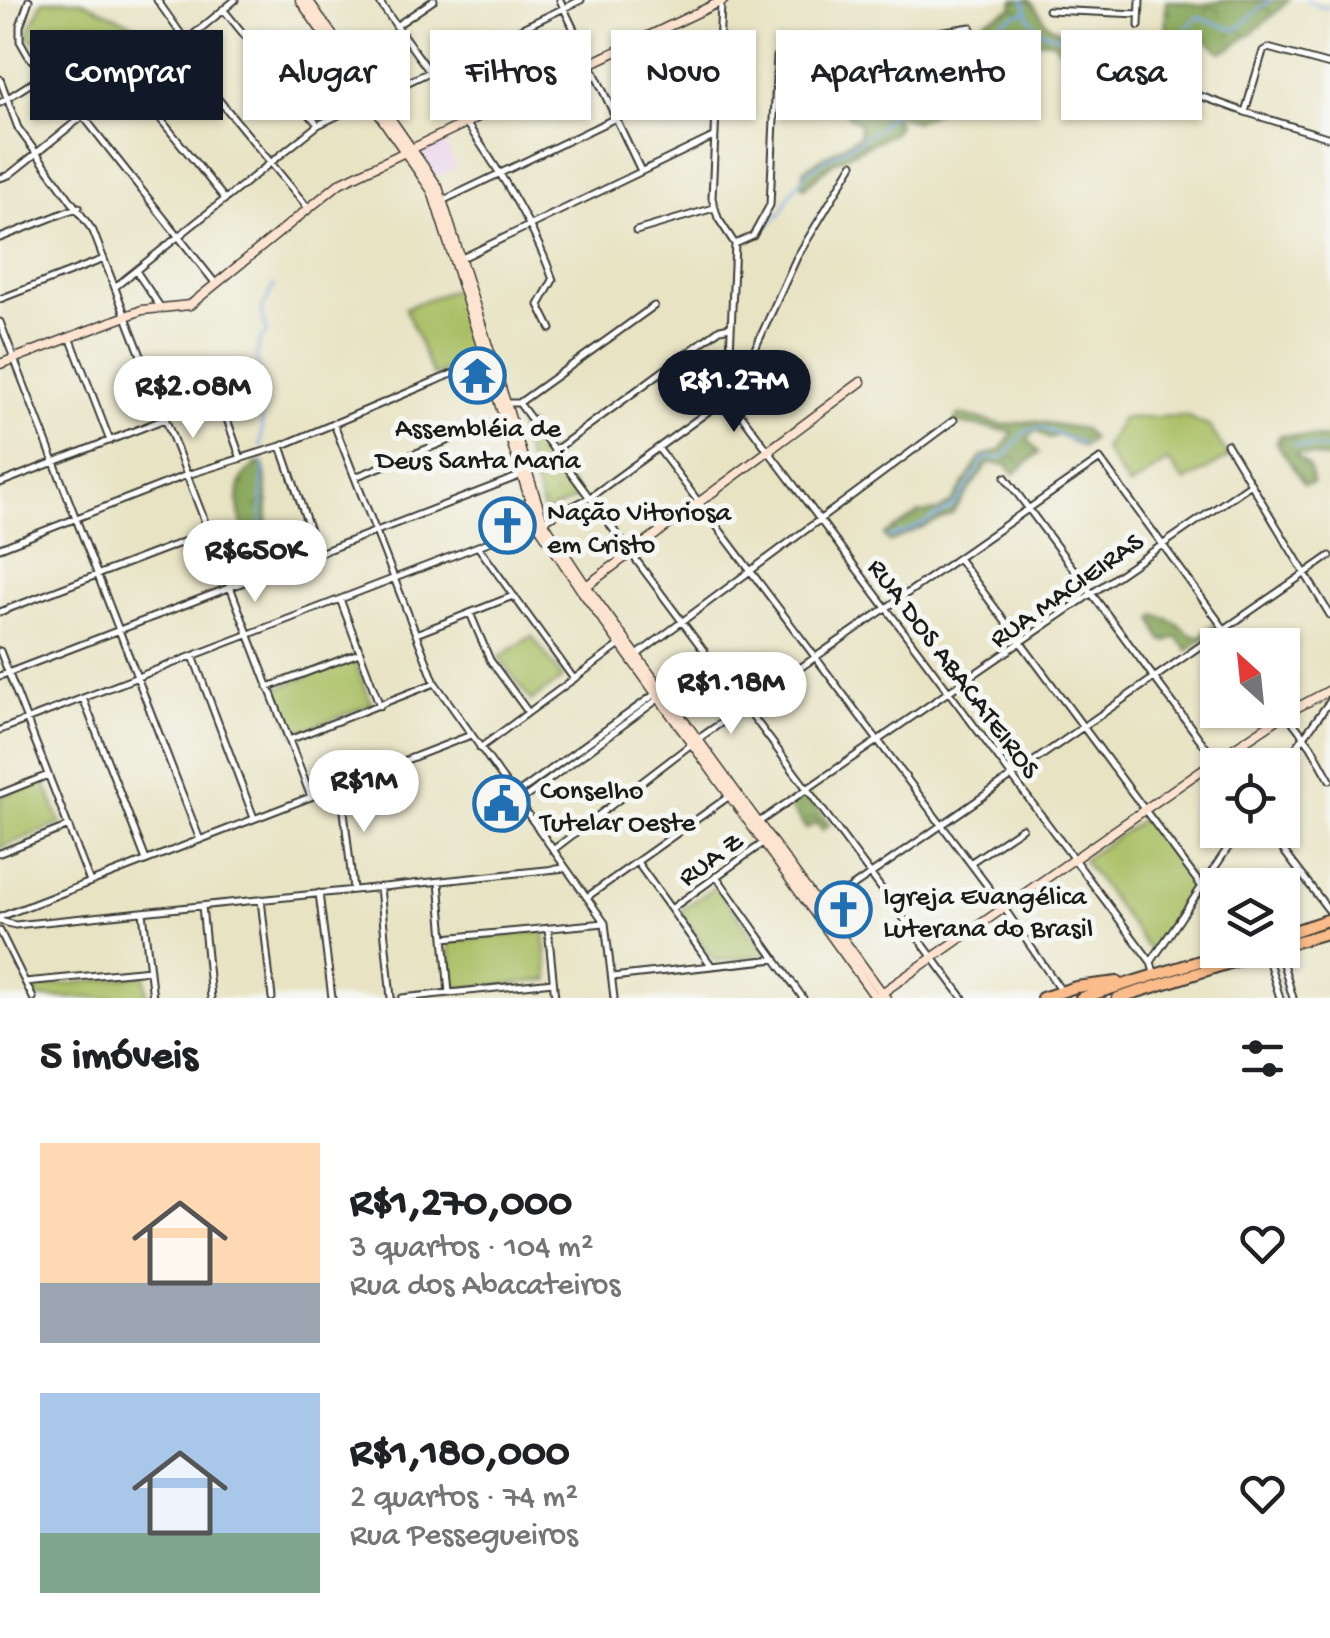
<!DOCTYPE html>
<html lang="pt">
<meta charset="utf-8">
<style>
:root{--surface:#fff;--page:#f6f6f6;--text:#202124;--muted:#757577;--accent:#111827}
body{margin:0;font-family:"Gochi Hand",sans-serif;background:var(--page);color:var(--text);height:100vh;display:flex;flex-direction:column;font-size:38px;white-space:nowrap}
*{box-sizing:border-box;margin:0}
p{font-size:32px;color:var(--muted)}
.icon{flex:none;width:55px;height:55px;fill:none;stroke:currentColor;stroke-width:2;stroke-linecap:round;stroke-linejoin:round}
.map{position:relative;height:998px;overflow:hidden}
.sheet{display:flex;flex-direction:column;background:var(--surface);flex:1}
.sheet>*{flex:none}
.hud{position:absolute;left:30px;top:30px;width:1270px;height:90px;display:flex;gap:20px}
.needle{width:65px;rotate:333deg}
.controls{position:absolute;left:1200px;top:628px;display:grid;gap:20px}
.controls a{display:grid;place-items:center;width:100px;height:100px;border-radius:0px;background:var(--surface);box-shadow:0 2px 8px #0004;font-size:50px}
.price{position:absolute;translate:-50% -85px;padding:0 22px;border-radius:35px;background:#fff;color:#222;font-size:32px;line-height:65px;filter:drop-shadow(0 2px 5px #0008)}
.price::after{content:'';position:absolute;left:50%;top:60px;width:30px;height:22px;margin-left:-15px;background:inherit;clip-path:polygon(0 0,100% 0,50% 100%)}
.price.selected{background:var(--accent);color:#fff}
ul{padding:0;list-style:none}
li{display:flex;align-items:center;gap:30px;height:250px;padding:0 40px}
li span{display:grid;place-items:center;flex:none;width:280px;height:200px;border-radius:0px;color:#555}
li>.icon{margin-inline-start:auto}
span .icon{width:120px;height:120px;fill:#fffc;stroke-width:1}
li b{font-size:42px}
h2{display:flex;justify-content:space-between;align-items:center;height:120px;padding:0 40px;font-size:42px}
.pill{padding:0 35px;border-radius:0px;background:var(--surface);box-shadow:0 2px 8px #0004;font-size:35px;line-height:90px}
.pill.selected{background:var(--accent);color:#fff}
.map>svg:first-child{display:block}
.built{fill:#ead1ec}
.grass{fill:url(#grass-dots);stroke:#626d3f;stroke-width:2.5}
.forest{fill:url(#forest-crowns);stroke:#51603a;stroke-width:2.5}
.park{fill:#a9be62;stroke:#626d3f;stroke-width:2.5}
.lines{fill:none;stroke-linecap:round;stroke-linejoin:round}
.stream{stroke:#7aa9e4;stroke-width:2.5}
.street-casing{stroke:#3b3a35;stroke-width:9}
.secondary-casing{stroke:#3b3a35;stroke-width:11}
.highway-casing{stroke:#3b3a35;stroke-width:14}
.street{stroke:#fff;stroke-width:5}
.secondary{stroke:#fde4d0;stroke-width:8}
.highway{stroke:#f9bc8a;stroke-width:10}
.labels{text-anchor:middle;stroke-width:10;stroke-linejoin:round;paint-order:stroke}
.poi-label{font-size:28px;fill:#1c1c1c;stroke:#f6f6f2;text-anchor:start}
.street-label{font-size:28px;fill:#1c1c1c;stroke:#f6f6f2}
</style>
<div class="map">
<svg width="1330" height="998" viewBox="0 0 1330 998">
<defs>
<pattern id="grass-dots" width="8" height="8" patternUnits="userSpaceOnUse" patternTransform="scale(2.5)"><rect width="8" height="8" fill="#a9be62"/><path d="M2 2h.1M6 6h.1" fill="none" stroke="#91a354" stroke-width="1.8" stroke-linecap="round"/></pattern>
<pattern id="forest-crowns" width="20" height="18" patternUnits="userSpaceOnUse" patternTransform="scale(2.5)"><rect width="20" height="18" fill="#86a558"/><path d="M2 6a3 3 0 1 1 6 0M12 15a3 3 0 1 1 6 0" fill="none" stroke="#6d8648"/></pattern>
</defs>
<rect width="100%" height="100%" fill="#f6f6f2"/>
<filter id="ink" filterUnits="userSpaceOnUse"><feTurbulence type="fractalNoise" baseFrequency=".01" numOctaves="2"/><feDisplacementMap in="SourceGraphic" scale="20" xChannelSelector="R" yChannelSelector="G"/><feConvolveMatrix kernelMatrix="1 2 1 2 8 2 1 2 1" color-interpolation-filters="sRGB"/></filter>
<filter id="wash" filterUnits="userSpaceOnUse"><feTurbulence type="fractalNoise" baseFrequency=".0048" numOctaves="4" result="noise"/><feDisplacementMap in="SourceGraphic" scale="40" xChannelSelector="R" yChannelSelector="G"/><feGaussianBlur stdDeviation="2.25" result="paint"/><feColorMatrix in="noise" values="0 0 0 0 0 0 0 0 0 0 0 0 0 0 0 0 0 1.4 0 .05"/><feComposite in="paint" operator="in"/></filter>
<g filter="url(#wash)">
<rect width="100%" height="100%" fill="#e8e3c3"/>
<!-- built -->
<path class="built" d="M444,141l12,26 -20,10 -14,-25z"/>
<!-- grass -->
<path class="grass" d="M528,424l53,73 -37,16 -24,-79 -1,-6z"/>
<!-- forest -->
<path class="forest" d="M1014,0h16l17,23 18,12 20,3 34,-7 37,11 9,-8 1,-34 34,5 28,-5h61c-10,11 -56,50 -68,52l-20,-15 -16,21c-42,0 -84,-1 -125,-8l-7,-9h-28l-9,-4 -55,16 -40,40 5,1 13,-13 10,-3 15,9 3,9 -52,26 -24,-10 -5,-23 14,-22 20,-14 -2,-13 58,-10 10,-10 26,-12z
M859,106l37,12 2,7 -5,8 -59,29 -30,26 -3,-5 3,-14 55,-33 1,-12 -13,-9 2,-7z
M961,415l44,10 27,-4 52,8 8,10 -9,8 -26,-12 -8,4 -13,-9 -8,9 11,14 -25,21 -7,-9 -19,-2 -36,51 -63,28 -5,-7 35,-22 19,-2 14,-9 29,-45 20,-7 12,-18 -57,-9v-6z
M1279,435l51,3v21l-32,-6 -2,2 13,12 4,16 -9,1 -28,-42z
M257,463l7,2 4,40 -2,35 -4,6c-23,-4 -31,-54 -17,-72 3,-4 9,-7 12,-11z
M1156,615c6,3 15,4 20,8 10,7 10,12 24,14l13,-12 5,3 -30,22 -12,-13 -8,5 -7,-2 -8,-21z
M806,793l23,32 -7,5 -6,-7 -10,6 -17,-23z"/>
<!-- park -->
<path class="park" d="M43,0h37l57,26 -23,50 -88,-39z
M457,288l21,69 -45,19 -28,-68z
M1186,416l24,11 19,30 -44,25 -17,-21 -39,26 -25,-38 18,-31z
M532,636l31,42 -32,23 -32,-44z
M354,658l18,46 -77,30 -18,-46z
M44,780l17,44 -61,24v-51z
M1145,817l51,69 -42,63 -6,-1 -65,-88z
M716,886l51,69 -53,6 -34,-50z
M544,931l5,49 -96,10 -5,-49z
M145,975l2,23h-109l-6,-10z"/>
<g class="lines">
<!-- stream -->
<path class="stream" d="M1023,0l5,12
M1307,0l15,8 8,-2
M767,226l15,-14 8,-18 19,-24 69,-41 22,-23c1,-36 35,-60 67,-71 7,-2 16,-2 23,-6 13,-7 21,-14 36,-17 4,5 9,16 14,18 11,5 49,15 61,16 21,2 36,-23 58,9l23,-5 4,-10 -3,-7 14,-16 38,13c15,-9 21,-22 37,-30
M1293,445l37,5
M261,446l2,-61 -7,-28 4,-17 7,-8 -6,-20 13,-27
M888,537c15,-2 62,-25 70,-37 9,-13 18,-26 26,-41l20,-2 22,-26 16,-3 40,16
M261,554l2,-94
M1280,978l6,20"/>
</g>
</g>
<g filter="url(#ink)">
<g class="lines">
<defs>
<path id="street" d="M29,0l-9,26v15l8,14 55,61 133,168
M157,0l29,41
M378,0c57,82 143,186 175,280l-14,25 12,24
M560,0l81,171
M721,4l-9,194 6,20 17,26 -7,152
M223,9l95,116
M1048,10l91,4
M396,26l38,-26
M1139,26l1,-26
M177,49l132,160
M1080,53l165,59 85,26
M0,79l18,49 75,103 218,566
M133,85l92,114
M0,103l47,-30
M1245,112l18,-61 5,-3 62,17
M0,178l9,-3 74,-59 50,-31 102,-85
M444,200l272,-130
M636,231l78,-23
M0,238l79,-31
M735,244l18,-8 17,-31 7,-149 194,-29
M462,258l253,-122
M136,271l25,37
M115,287l203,-162 263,-125
M0,299l104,-40
M0,322l200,518
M70,337l40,104
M727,377l20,-11 50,-109 56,-93
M156,393l54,-22 30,85
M728,397l423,565 3,11
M506,403h13l444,595
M519,403l135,-97
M334,424l101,259 170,240 9,75
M1227,444l103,171
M281,446l37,108
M658,448l346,460 56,81
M554,451l166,-122 10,-2
M355,477l148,-58
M1005,477l214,288
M0,483l165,-64
M0,548l187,-73 94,-29 204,-86
M479,548l95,131
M958,558l244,329
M340,599l40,107
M0,612l209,-80
M470,613l20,47 38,52
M416,634l97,-38
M0,651l90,231
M637,655l317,-235
M193,656l61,162
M0,676l522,-201
M268,687l91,-34
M83,698l63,162
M1282,708l29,38 19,34
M0,730l543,-209 46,-23 139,-101
M289,740l146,-57
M480,748l140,-103
M1282,767l48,-66
M341,785l12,104
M0,794l48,-19
M514,796l144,-104
M519,802l142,-105
M759,822l492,-338
M1268,830l62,82
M553,850l145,-111 402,-280 136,186
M0,853l69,-27
M637,862l74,103
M970,863l52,-35
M716,876l87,122
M439,882l10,111
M380,887l11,111
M319,893l13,105
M587,897l144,-102
M261,899l11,99
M202,906l9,92
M671,909l95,-68
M819,910l511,-354
M143,912l10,86
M0,917l471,-182
M0,921l15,4 551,-57
M548,928l7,70
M0,931l33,67
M444,938l161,-15
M1279,950l14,48
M1266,952l14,46
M1151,962l89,-132
M612,977l164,-18
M25,982l125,-12
M402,998l151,-16"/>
<path id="secondary" d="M300,0l132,191 105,332 44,67 295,408
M308,0l130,187 105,334 43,65 300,412
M0,364l142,-54 48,-5 150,-122 384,-183
M585,587l276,-205
M879,995l337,-235 71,-47 43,-23"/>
<path id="highway" d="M1282,935l48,-16
M1282,946l48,-14
M1042,998l34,-11 41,-5
M1081,998l154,-48
M1118,998l153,-48"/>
</defs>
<!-- street casing -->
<use href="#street" class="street-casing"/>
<!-- secondary casing -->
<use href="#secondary" class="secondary-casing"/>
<!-- highway casing -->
<use href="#highway" class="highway-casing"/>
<!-- street -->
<use href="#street" class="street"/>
<!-- secondary -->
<use href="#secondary" class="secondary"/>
<!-- highway -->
<use href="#highway" class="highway"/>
</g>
</g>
<!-- icons -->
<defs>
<symbol id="temple-ring" viewBox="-11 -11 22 22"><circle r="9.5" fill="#f6f6f2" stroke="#1f6fb2" stroke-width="1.5"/><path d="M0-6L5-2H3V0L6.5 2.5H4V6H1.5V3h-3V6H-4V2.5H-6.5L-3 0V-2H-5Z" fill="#1f6fb2"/></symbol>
<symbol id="church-ring" viewBox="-11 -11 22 22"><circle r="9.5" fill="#f6f6f2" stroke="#1f6fb2" stroke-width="1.5"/><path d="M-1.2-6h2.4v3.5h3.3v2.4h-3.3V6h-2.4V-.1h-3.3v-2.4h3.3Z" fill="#1f6fb2"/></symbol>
<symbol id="civic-ring" viewBox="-11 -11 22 22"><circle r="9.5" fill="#f6f6f2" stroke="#1f6fb2" stroke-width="1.5"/><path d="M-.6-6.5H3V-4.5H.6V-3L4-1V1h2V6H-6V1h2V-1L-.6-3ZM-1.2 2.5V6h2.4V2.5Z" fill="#1f6fb2"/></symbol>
</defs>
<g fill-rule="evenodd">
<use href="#temple-ring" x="446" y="344" width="63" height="63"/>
<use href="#church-ring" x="476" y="494" width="63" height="63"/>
<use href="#civic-ring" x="470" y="772" width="63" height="63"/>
<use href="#church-ring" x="812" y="878" width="63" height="63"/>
</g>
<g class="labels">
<!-- poi labels -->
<g class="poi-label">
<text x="478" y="436" text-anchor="middle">Assembléia de<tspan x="478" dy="32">Deus Santa Maria</tspan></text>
<text x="547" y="520">Nação Vitoriosa<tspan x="547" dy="32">em Cristo</tspan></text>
<text x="540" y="798">Conselho<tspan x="540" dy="32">Tutelar Oeste</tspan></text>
<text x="883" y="904">Igreja Evangélica<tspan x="883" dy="32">Luterana do Brasil</tspan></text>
</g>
<!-- street labels -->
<g class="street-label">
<text transform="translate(1065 588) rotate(-35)" y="10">RUA MACIEIRAS</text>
<text transform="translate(956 667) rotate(53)" y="10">RUA DOS ABACATEIROS</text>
<text transform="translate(709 857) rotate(-36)" y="10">RUA Z</text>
</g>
</g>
</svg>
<div class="controls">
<a><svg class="needle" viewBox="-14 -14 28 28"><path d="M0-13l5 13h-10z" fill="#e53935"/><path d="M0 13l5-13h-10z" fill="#757577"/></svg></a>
<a><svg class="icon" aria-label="locate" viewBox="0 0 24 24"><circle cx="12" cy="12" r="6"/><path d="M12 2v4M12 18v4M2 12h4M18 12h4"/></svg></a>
<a><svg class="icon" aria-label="layers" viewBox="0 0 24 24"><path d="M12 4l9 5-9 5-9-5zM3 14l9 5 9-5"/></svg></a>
</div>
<b class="price selected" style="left:734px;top:435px">R$1.27M</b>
<b class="price" style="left:193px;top:441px">R$2.08M</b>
<b class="price" style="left:255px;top:605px">R$650K</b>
<b class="price" style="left:731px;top:737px">R$1.18M</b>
<b class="price" style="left:364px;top:835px">R$1M</b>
<div class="hud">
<a class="pill selected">Comprar</a>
<a class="pill">Alugar</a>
<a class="pill">Filtros</a>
<a class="pill">Novo</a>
<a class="pill">Apartamento</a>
<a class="pill">Casa</a>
</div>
</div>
<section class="sheet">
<h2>5 imóveis<svg class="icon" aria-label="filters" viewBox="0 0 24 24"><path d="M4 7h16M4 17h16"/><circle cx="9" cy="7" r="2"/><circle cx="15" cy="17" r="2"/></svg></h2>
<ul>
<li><span style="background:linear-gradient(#ffd9b3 70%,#9aa5b1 0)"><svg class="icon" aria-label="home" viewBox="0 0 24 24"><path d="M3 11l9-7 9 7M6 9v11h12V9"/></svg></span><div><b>R$1,270,000</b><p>3 quartos · 104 m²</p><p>Rua dos Abacateiros</p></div><svg class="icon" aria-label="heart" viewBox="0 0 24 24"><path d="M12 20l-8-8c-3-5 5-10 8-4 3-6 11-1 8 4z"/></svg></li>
<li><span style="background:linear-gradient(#a9c7e8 70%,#7fa58c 0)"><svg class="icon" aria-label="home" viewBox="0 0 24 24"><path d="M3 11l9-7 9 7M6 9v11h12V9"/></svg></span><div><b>R$1,180,000</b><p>2 quartos · 74 m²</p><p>Rua Pessegueiros</p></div><svg class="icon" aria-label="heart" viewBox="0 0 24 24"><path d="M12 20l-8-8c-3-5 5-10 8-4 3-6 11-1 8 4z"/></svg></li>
</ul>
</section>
